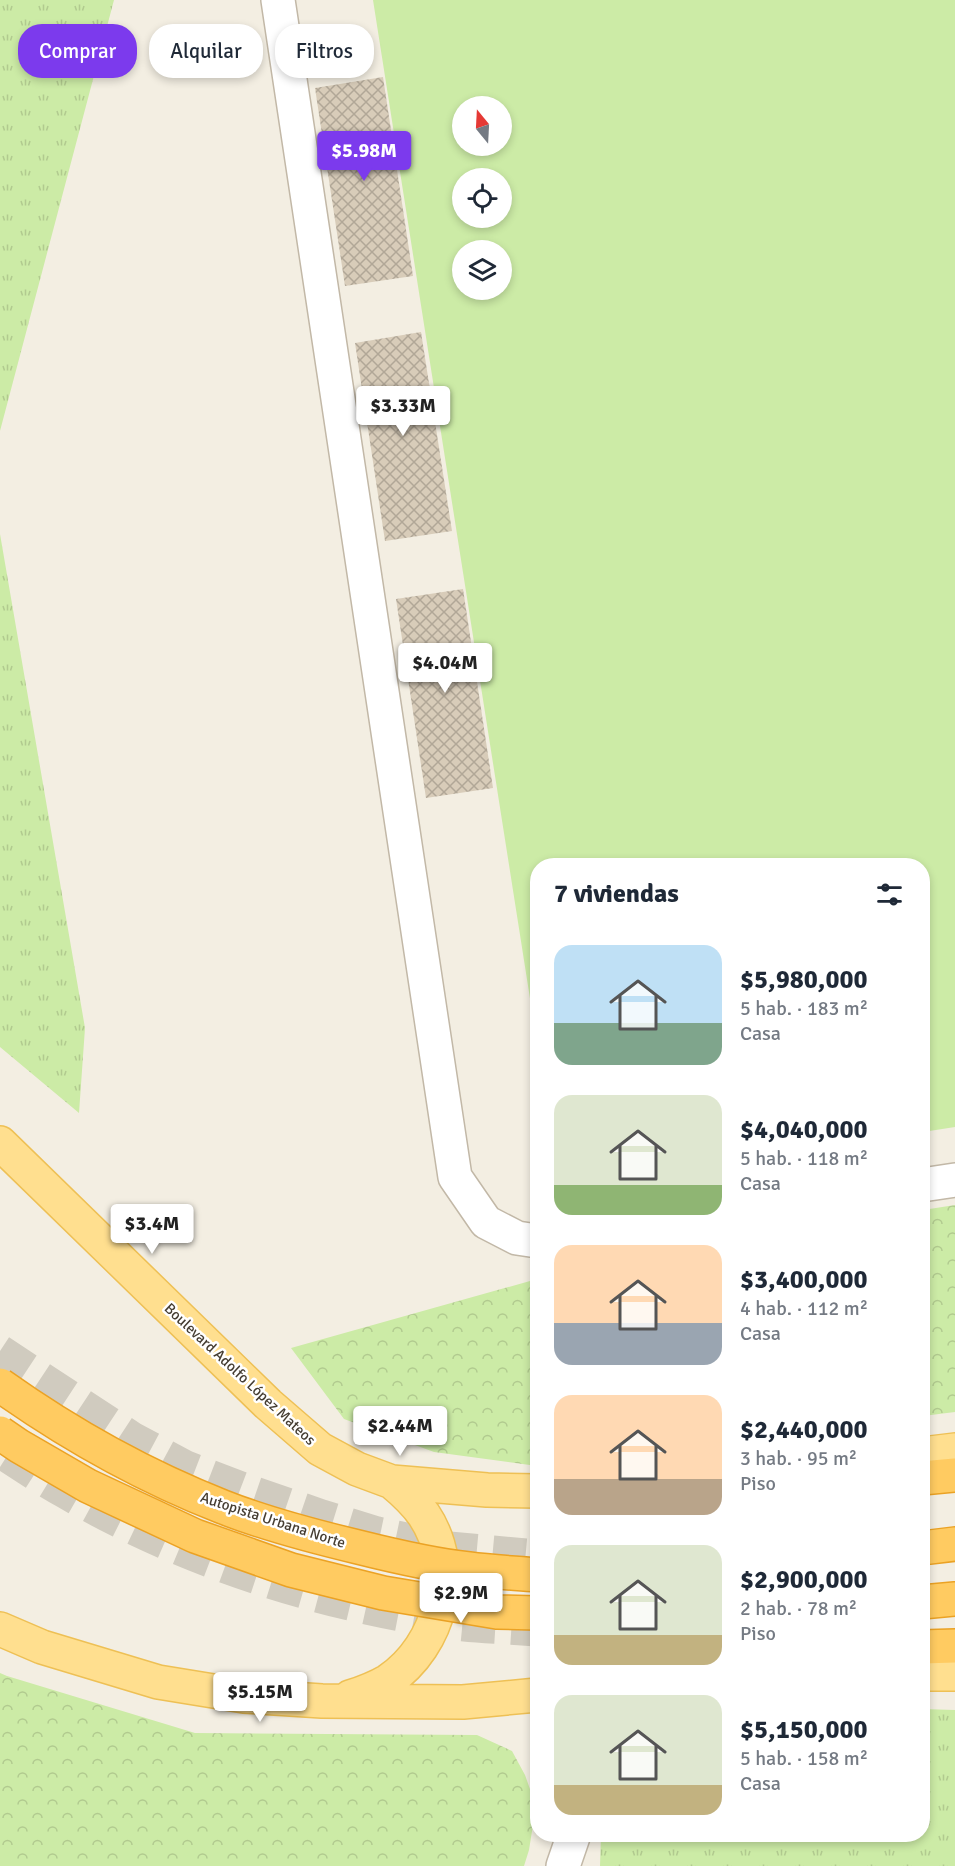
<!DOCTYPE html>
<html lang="es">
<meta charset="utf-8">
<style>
:root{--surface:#fff;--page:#f2f2f3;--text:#1f2937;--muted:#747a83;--accent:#7c3aed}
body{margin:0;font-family:Signika,sans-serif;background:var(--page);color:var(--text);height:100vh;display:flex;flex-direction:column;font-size:22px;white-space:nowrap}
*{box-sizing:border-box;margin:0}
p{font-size:20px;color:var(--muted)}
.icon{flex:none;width:33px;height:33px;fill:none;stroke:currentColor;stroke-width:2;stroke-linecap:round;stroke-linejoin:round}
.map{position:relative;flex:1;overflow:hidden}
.sheet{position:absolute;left:530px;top:858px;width:400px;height:984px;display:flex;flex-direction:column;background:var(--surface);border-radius:24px;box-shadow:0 3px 9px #0003}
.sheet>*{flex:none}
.top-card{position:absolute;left:18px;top:24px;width:422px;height:54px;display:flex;gap:12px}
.needle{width:39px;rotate:342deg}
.controls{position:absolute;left:452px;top:96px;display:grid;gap:12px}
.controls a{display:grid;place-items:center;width:60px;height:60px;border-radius:50%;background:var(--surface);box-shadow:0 3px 9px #0003;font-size:30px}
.price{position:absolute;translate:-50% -51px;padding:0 14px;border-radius:6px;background:#fff;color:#222;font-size:20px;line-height:39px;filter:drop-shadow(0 2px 3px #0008)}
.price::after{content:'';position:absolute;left:50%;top:36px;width:18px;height:14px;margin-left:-9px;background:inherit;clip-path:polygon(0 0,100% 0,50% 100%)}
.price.on{background:var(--accent);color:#fff}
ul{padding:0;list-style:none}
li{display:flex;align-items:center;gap:18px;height:150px;padding:0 24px}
li span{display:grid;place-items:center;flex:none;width:168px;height:120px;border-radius:18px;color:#555}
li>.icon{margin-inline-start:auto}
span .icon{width:72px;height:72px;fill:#fffc;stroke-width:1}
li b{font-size:26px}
h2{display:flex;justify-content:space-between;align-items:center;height:72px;padding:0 24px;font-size:26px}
.pill{padding:0 21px;border-radius:24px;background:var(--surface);box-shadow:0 3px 9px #0003;font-size:21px;line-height:54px}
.pill.on{background:var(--accent);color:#fff}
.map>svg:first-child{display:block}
.grass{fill:#cceba6;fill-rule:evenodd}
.forest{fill:url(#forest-crowns)}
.park{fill:url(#park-tufts)}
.building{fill:url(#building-cross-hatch)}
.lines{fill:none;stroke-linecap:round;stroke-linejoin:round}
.highway-tunnel{stroke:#d0cbbf;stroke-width:33;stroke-dasharray:33 16;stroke-linecap:butt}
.minor-casing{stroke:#c2b8a7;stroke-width:36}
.major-casing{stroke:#eec055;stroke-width:36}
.highway-casing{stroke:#eba224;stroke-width:36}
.minor{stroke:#fff;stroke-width:33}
.major{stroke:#ffdf8f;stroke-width:33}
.highway{stroke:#ffcb61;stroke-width:33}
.highway-bridge-casing{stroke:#eba224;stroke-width:36;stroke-linecap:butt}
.highway-bridge{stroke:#ffcb61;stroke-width:33}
.labels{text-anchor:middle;stroke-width:5;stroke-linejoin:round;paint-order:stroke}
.street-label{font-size:15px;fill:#453d32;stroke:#fff}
</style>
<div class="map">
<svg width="955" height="1866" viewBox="0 0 955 1866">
<defs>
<pattern id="forest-crowns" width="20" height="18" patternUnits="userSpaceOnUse" patternTransform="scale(1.5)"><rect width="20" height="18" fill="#cceba6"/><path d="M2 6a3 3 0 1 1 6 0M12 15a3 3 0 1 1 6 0" fill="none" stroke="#b1ca8f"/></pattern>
<pattern id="park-tufts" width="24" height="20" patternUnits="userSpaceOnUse" patternTransform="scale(1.5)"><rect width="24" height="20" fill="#cceba6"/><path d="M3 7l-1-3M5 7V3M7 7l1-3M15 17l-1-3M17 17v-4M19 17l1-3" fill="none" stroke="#b1ca8f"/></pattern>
<pattern id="building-cross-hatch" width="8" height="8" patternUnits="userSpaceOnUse" patternTransform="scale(1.5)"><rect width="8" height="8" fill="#d8ccb9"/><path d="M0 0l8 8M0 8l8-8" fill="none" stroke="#b1a797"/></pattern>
</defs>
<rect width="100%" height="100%" fill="#f3eee2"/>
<!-- grass -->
<path class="grass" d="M373,0h582v1127l-32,5 -1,-266h-385v177zM462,106h39v40h-39zM462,178h39v40h-39zM462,250h39v40h-39z"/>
<!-- forest -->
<path class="forest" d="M955,1205v207l-32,4v-206z
M537,1279v187l-103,-14 -90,-33 -53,-71z
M0,1673l7,3 188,57 282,2 35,16 13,24 11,31 -7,44 -5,16h-524z"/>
<!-- park -->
<path class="park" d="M0,0h114l-114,431z
M0,534l85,494 -6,85 -79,-66z
M923,1709l32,1v156h-355l1,-31 321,-1z"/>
<!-- building -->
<path class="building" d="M383,77l30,199 -68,10 -30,-198z
M421,332l31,199 -67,10 -30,-198z
M463,589l30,199 -67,10 -30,-199z"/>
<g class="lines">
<!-- highway-tunnel -->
<path class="highway-tunnel" d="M0,1351l132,87 54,29 60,23 76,26 55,17 72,15 88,8
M7,1456c19,12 38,25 58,36 118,69 255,113 390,132 27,3 55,4 82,6"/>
<defs>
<path id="minor" d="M278,0l177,1177 31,45 31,16 20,3
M922,1185l33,-5
M563,1866l11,-32"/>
<path id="major" d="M0,1143l268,261 52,45 37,20 35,13 95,8 50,1
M922,1454l33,-4
M0,1629l42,18 116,35 86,14 78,5 141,1 74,-7
M922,1674h33
M350,1697c13,-4 26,-9 38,-16 53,-36 72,-112 36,-166 -9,-13 -20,-23 -32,-33"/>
<path id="highway" d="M922,1478l33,-3
M922,1548l33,-4
M922,1602l33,-3
M922,1647l33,-1"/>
</defs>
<!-- minor casing -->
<use href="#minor" class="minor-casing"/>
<!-- major casing -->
<use href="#major" class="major-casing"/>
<!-- highway casing -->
<use href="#highway" class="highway-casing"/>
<!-- minor -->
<use href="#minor" class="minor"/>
<!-- major -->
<use href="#major" class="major"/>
<!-- highway -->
<use href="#highway" class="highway"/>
<defs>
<path id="highway-bridge" d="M0,1385c69,49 144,91 223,122 43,17 89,29 135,40 36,9 74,18 111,22 23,3 45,4 68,6
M0,1433l19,13 69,40 107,50 96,34 92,23 114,19 40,1"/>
</defs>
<!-- highway-bridge casing -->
<use href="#highway-bridge" class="highway-bridge-casing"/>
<!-- highway-bridge -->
<use href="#highway-bridge" class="highway-bridge"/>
</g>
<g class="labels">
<!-- street labels -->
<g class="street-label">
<text transform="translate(240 1374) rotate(43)" y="5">Boulevard Adolfo López Mateos</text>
<text transform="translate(273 1520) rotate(18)" y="5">Autopista Urbana Norte</text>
</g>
</g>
</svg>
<div class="controls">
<a><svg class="needle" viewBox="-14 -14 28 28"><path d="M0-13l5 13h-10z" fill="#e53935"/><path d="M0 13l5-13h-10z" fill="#747a83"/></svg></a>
<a><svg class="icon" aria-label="locate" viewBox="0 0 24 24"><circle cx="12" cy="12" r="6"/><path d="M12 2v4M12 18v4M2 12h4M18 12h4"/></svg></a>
<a><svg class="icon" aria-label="layers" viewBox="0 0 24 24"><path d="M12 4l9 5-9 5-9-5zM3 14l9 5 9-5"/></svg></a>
</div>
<b class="price on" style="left:364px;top:182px">$5.98M</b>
<b class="price" style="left:403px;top:437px">$3.33M</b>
<b class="price" style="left:445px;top:694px">$4.04M</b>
<b class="price" style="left:152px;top:1255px">$3.4M</b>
<b class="price" style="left:400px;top:1457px">$2.44M</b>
<b class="price" style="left:461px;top:1624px">$2.9M</b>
<b class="price" style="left:260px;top:1723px">$5.15M</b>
<div class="top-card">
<a class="pill on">Comprar</a>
<a class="pill">Alquilar</a>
<a class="pill">Filtros</a>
</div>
<section class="sheet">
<h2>7 viviendas<svg class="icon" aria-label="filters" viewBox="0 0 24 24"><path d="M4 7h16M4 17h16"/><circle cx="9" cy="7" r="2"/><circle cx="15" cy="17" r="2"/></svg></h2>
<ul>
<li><span style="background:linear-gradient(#bfe0f5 65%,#7fa58c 0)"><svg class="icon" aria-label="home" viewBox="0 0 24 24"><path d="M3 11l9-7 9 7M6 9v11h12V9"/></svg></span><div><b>$5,980,000</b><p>5 hab. · 183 m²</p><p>Casa</p></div></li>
<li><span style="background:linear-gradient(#dfe7d0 75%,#8fb573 0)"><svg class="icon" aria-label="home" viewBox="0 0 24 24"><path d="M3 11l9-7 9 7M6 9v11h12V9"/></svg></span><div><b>$4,040,000</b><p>5 hab. · 118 m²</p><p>Casa</p></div></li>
<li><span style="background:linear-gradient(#ffd9b3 65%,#9aa5b1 0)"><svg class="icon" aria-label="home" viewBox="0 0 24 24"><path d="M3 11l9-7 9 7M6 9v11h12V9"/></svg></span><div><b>$3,400,000</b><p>4 hab. · 112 m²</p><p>Casa</p></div></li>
<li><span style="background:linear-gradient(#ffd9b3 70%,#b9a48a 0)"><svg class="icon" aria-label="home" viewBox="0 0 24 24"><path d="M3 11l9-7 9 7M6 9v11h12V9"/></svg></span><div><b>$2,440,000</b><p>3 hab. · 95 m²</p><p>Piso</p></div></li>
<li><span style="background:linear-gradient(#dfe7d0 75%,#c2b280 0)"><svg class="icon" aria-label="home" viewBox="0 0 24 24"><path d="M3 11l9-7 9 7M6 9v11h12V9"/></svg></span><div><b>$2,900,000</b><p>2 hab. · 78 m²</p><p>Piso</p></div></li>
<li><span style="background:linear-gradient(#dfe7d0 75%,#c2b280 0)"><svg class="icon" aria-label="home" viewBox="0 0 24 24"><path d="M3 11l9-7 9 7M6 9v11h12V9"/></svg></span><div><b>$5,150,000</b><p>5 hab. · 158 m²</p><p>Casa</p></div></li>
</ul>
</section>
</div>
